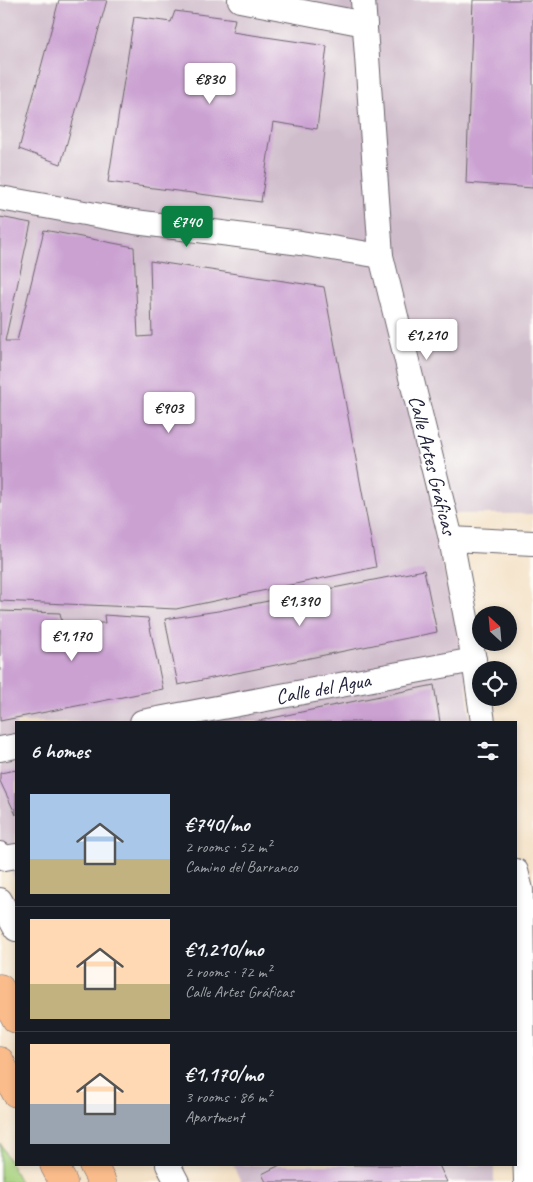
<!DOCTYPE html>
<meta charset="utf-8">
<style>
:root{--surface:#171b24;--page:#20242c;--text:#f1f3f6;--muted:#9ea1a6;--line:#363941;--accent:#0b8043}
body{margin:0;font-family:Caveat,sans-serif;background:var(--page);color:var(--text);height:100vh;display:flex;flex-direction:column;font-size:19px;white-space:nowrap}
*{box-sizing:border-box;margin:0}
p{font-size:16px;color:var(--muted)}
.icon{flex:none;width:28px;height:28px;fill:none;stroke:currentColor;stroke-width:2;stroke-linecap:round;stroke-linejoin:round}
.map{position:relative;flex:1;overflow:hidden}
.panel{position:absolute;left:15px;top:721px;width:502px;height:445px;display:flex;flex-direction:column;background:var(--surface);border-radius:0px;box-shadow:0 2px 8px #0003}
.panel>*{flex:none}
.needle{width:32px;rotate:334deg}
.controls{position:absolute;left:472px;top:606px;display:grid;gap:10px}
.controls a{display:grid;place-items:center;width:45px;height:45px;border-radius:50%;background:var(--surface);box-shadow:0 2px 8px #0003;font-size:25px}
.price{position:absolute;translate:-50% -42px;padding:0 11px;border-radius:5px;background:#fff;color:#222;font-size:16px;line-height:32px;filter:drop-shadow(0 1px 2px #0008)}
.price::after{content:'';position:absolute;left:50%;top:30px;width:15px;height:11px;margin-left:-8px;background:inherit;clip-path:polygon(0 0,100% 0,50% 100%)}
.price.selected{background:var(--accent);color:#fff}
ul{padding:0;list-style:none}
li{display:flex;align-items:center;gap:15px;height:125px;padding:0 15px}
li+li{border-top:1px solid var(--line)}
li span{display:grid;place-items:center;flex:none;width:140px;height:100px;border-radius:0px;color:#555}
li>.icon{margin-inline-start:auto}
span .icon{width:60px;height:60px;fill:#fffc;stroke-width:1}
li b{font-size:21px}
h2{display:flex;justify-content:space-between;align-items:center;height:60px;padding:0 15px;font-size:21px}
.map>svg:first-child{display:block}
.industrial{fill:#d0bdcc}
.green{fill:#a7d27e;stroke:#647a5c}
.building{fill:#cba1d2}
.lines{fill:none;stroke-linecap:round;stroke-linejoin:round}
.minor-casing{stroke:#6c656c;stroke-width:26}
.highway-casing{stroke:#6c656c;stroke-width:29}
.minor{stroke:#fff;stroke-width:24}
.highway{stroke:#fabc8b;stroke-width:28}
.labels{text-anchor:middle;stroke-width:4;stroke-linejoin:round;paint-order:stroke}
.street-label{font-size:21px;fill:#22223b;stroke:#fdfcf7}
</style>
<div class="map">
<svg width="533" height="1182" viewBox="0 0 533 1182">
<rect width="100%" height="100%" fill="#fdfcf7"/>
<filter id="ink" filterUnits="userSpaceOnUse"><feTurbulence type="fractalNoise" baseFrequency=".02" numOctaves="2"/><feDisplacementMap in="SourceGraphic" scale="10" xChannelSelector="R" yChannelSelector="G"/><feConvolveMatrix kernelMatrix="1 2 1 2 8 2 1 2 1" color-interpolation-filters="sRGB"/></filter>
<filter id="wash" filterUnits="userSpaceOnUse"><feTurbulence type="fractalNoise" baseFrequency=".0096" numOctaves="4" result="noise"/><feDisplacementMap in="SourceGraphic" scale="20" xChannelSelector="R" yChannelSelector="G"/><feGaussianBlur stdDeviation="1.12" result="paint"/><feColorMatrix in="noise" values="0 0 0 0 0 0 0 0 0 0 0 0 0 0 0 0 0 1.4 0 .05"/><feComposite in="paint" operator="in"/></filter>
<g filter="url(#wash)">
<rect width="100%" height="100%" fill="#f4e2c8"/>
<!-- industrial -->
<path class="industrial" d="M0,0h533v514h-102l34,151 5,57h-454v159l-16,-34z
M233,1165h261v17h-253z"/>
<!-- green -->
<path class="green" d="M0,1143l20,39h-20z"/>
<g id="blocks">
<!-- building -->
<path class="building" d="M59,0h48l-46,164 -42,-15z
M473,0h60v188l-67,-5z
M175,11l60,8 -3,13 95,14 -10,83 -44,-7 -12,80 -153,-20 26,-165 37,5z
M0,217l31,6 -26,118h12l27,-111 90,17 4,90 14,-1 -2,-75 174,26 52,280 -200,42 -176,-8z
M424,570l13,62 -259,53 -13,-66 53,-8z
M0,611l60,2 2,10h43l-1,-8 44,3 15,71 -163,32z
M434,685l6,37h-185l12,-3z
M16,770v45l-16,-34v-8z
M280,1165h159l8,17h-181l-4,-8z"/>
</g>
</g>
<g filter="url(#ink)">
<use href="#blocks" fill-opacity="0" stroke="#6c656c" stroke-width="1"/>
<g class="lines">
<defs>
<g id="minor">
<path d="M240,0l125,24"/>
<path id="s1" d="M363,0l18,256 70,283 23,121 9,62"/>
<path d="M0,198l135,24 166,21 80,13"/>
<path d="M451,539l82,4"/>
<path id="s2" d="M142,722l332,-62"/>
<path d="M0,749l16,-3"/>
<path d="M0,854l5,4 11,-2"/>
<path d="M516,871l5,19 2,186 3,106"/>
<path d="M0,900l16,29"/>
<path d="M168,1165l9,17"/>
</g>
<path id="highway" d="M0,988l16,31
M0,1061l16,32
M54,1165l9,17
M93,1165l9,17"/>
</defs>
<!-- minor casing -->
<use href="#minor" class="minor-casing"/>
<!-- highway casing -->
<use href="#highway" class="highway-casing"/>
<!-- minor -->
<use href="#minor" class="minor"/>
<!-- highway -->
<use href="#highway" class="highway"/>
</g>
</g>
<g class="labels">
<!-- street labels -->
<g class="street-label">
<text dy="7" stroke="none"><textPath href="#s1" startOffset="472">Calle Artes Gráficas</textPath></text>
<text dy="7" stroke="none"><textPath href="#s2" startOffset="184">Calle del Agua</textPath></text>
</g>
</g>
</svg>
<div class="controls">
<a><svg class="needle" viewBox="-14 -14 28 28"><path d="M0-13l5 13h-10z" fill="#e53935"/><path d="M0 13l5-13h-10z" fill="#9ea1a6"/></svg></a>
<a><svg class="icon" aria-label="locate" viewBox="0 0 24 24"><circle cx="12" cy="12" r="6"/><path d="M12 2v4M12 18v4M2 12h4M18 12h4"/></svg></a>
</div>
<b class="price" style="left:210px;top:105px">€830</b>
<b class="price selected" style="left:187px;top:248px">€740</b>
<b class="price" style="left:427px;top:361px">€1,210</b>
<b class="price" style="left:169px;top:434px">€903</b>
<b class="price" style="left:300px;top:627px">€1,390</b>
<b class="price" style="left:72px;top:662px">€1,170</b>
<section class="panel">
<h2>6 homes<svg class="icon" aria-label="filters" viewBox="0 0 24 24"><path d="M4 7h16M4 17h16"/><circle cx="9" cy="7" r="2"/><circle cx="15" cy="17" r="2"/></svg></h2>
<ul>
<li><span style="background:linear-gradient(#a9c7e8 65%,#c2b280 0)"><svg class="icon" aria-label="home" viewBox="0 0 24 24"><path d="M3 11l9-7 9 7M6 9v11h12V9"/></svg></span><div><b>€740/mo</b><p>2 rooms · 52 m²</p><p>Camino del Barranco</p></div></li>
<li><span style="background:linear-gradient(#ffd9b3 65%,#c2b280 0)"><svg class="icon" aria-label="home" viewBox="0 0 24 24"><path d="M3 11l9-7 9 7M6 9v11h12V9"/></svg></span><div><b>€1,210/mo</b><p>2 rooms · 72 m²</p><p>Calle Artes Gráficas</p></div></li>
<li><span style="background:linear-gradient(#ffd9b3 60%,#9aa5b1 0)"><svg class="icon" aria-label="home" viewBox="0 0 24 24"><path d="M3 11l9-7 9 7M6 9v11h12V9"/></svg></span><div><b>€1,170/mo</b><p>3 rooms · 86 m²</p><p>Apartment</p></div></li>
</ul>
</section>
</div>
